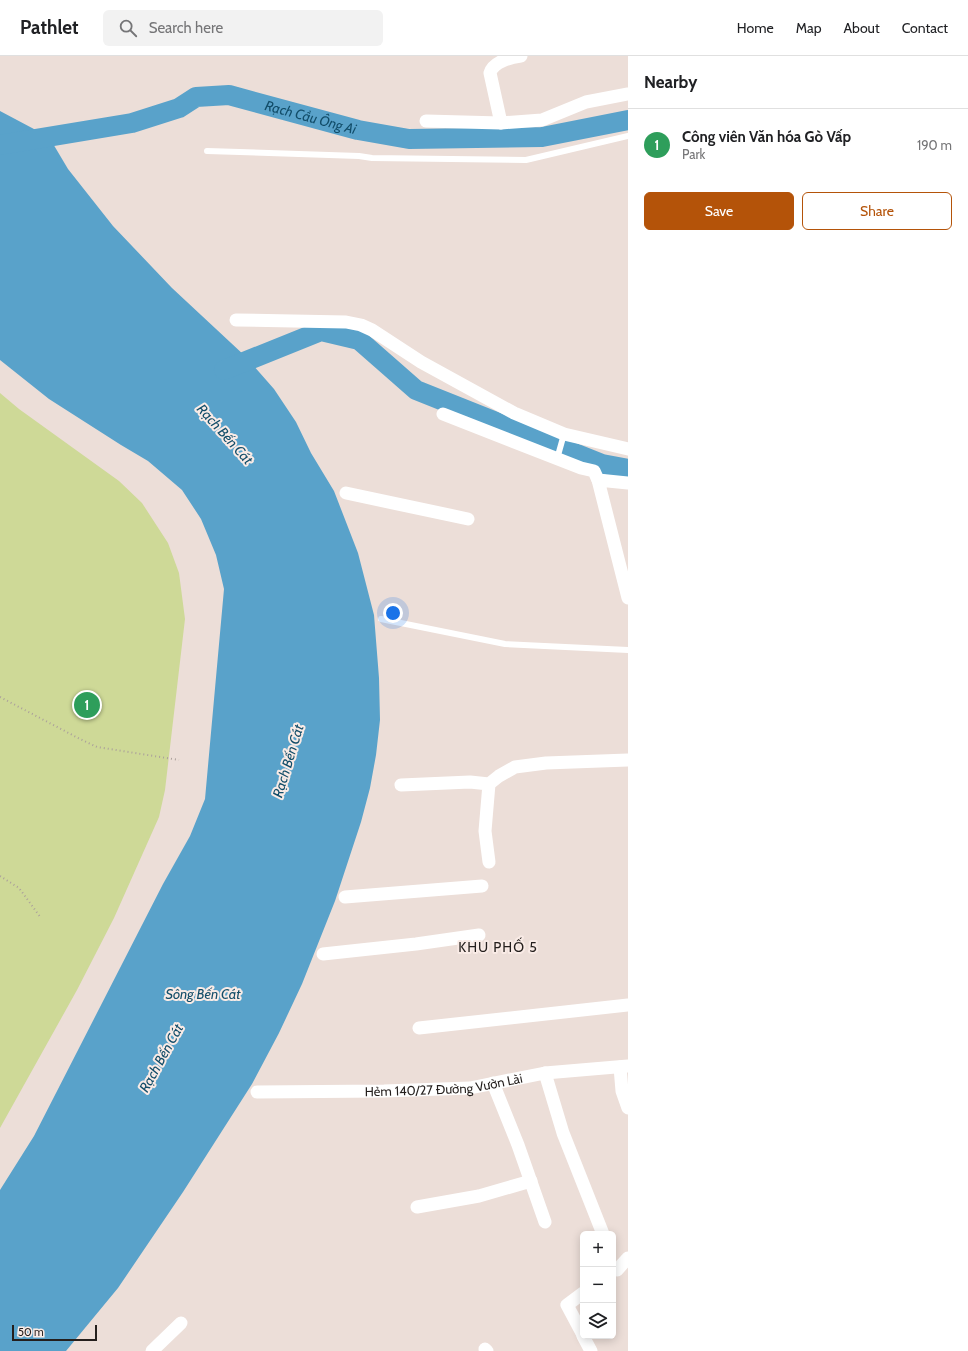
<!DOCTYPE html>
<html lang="en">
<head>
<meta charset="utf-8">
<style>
	body { margin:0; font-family:Cabin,sans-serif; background:#f2f2f2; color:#202124 }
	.controls { position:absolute; right:12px; bottom:12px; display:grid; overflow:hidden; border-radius:6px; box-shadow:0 2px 10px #0003 }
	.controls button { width:36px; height:36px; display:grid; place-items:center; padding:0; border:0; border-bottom:1px solid #e0e0e0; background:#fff; color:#202124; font:20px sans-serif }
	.scale { position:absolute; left:12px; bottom:10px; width:85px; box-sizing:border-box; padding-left:4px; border:2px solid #241f1d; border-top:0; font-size:11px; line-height:14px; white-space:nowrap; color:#241f1d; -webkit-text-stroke:3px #f9ebe6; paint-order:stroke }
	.you { position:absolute; left:393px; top:557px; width:14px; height:14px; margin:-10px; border:3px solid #fff; border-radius:50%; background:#1a73e8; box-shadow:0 0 0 6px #1a73e833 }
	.badge { display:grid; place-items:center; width:26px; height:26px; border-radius:50%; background:#b45309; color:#fff; font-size:13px; font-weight:700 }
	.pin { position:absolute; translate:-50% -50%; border:2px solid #fff; box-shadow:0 1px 4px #0006 }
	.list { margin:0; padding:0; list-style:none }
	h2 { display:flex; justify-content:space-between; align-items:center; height:52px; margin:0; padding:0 16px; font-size:17px }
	h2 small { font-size:13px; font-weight:400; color:#757577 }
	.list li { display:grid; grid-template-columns:26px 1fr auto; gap:12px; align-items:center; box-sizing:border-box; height:72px; padding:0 16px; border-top:1px solid #e0e0e0 }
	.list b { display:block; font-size:15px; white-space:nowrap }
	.list p { margin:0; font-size:13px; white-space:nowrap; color:#757577 }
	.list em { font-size:13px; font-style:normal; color:#757577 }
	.actions { display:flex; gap:8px; padding:12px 16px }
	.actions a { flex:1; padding:9px 0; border:1px solid #b45309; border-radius:6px; text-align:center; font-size:14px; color:#b45309 }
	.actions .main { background:#b45309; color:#fff }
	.icon { flex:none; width:22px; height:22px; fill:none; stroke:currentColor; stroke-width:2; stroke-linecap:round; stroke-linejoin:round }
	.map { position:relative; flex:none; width:628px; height:1295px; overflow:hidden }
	header { display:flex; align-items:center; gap:24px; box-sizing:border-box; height:56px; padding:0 20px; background:#fff; border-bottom:1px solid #e0e0e0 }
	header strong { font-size:19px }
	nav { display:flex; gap:22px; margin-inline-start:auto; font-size:14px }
	.search { width:280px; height:36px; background:#f2f2f2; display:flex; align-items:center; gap:10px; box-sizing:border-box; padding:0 14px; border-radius:6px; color:#757577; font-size:15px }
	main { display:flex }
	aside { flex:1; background:#fff }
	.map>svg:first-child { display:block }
</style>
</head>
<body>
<header>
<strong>Pathlet</strong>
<div class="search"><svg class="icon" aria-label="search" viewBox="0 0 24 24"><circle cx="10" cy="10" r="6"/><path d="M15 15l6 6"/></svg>Search here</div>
<nav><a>Home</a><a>Map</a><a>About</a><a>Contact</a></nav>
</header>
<main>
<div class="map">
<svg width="628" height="1295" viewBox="0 0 628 1295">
	<rect width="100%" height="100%" fill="#ecded8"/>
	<path fill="#ced997" d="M0,337L19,353L119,425L142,447L168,487L179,517L185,563L165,734L159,761L114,862L77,934L0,1072Z"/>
	<path fill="#59a2ca" d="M0,55L49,81L68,113L113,170L172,232L245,300L274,333L296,366L311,397L334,435L358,497L374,559L379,622L380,664L376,699L370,732L361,766L335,845L302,928L279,977L252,1028L183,1136L118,1232L66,1295H0V1134L34,1080L163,828L190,780L205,743L224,533L216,499L201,463L182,434L148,405L121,389L49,343L0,304Z"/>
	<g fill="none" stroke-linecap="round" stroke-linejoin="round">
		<g stroke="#59a2ca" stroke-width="20">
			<path id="s1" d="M0,89L132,67L179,52L196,41L229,39L358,74L409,83L542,81L628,64"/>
			<path d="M224,314L321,275L359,284L416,334L602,408L628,413"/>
		</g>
		<path stroke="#aba09b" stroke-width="2" stroke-dasharray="1 3" stroke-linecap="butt" d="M0,641L80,683L97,691L179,704
			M0,820L19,832L41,862"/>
		<path stroke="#fff" stroke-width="6" d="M207,95L359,100L372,102L526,104L628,80
			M557,403L564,378
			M381,563L505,588L628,594"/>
		<g stroke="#fff" stroke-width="13">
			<path d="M426,65L501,67L542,64L586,46L628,38"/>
			<path d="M501,67L490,17C493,6 511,1 521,0"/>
			<path d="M236,264L346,266L361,269L372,274L421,306L514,357L564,378L628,393"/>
			<path d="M443,358L581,412L594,415L598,424"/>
			<path d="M628,427L598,424L628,542"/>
			<path d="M346,437L468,463"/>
			<path d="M401,729L470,726L489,728L499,720L515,711L546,707L628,704"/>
			<path d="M489,806L485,775L489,728"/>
			<path d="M345,841L482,830"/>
			<path d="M323,898L416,888L479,879"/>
			<path d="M419,972L628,949"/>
			<path d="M620,1011L622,1035L628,1052"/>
			<path d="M545,1017L563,1077L603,1178"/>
			<path d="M493,1027L518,1089L545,1166"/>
			<path id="s2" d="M257,1036L384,1035L470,1032L545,1017L628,1010"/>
			<path d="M417,1151L479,1140L531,1125"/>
			<path d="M617,1214L628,1202"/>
			<path d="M583,1237L567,1249L583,1279"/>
			<path d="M583,1280L591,1295"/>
			<path d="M485,1293L487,1295"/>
			<path d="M152,1295L181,1267"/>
		</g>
	</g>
	<g text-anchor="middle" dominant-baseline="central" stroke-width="4" stroke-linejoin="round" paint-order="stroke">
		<g font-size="13" fill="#241f1d" stroke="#f9ebe6">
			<text stroke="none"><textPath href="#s2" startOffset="187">Hẻm 140/27 Đường Vườn Lài</textPath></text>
		</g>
		<g font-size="14" font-style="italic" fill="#124d69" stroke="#f9ebe6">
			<text stroke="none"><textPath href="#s1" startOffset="321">Rạch Cầu Ông Ai</textPath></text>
			<text transform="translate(225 378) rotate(48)">Rạch Bến Cát</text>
			<text transform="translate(288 705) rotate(-73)">Rạch Bến Cát</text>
			<text x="203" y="938">Sông Bến Cát</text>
			<text transform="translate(161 1002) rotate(-61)">Rạch Bến Cát</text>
		</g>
		<g font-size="14" letter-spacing="1" fill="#241f1d" stroke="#f9ebe6">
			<text x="498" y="891">KHU PHỐ 5</text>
		</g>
	</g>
</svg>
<div class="controls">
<button>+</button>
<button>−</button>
<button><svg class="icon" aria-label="layers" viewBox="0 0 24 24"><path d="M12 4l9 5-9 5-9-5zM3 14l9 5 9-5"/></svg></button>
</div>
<div class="scale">50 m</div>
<div class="you"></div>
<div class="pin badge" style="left:87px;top:649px;background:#2e9e5b">1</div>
</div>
<aside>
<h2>Nearby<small></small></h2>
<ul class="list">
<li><span class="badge" style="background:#2e9e5b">1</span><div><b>Công viên Văn hóa Gò Vấp</b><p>Park</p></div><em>190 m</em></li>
</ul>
<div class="actions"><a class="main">Save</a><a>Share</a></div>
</aside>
</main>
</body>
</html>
